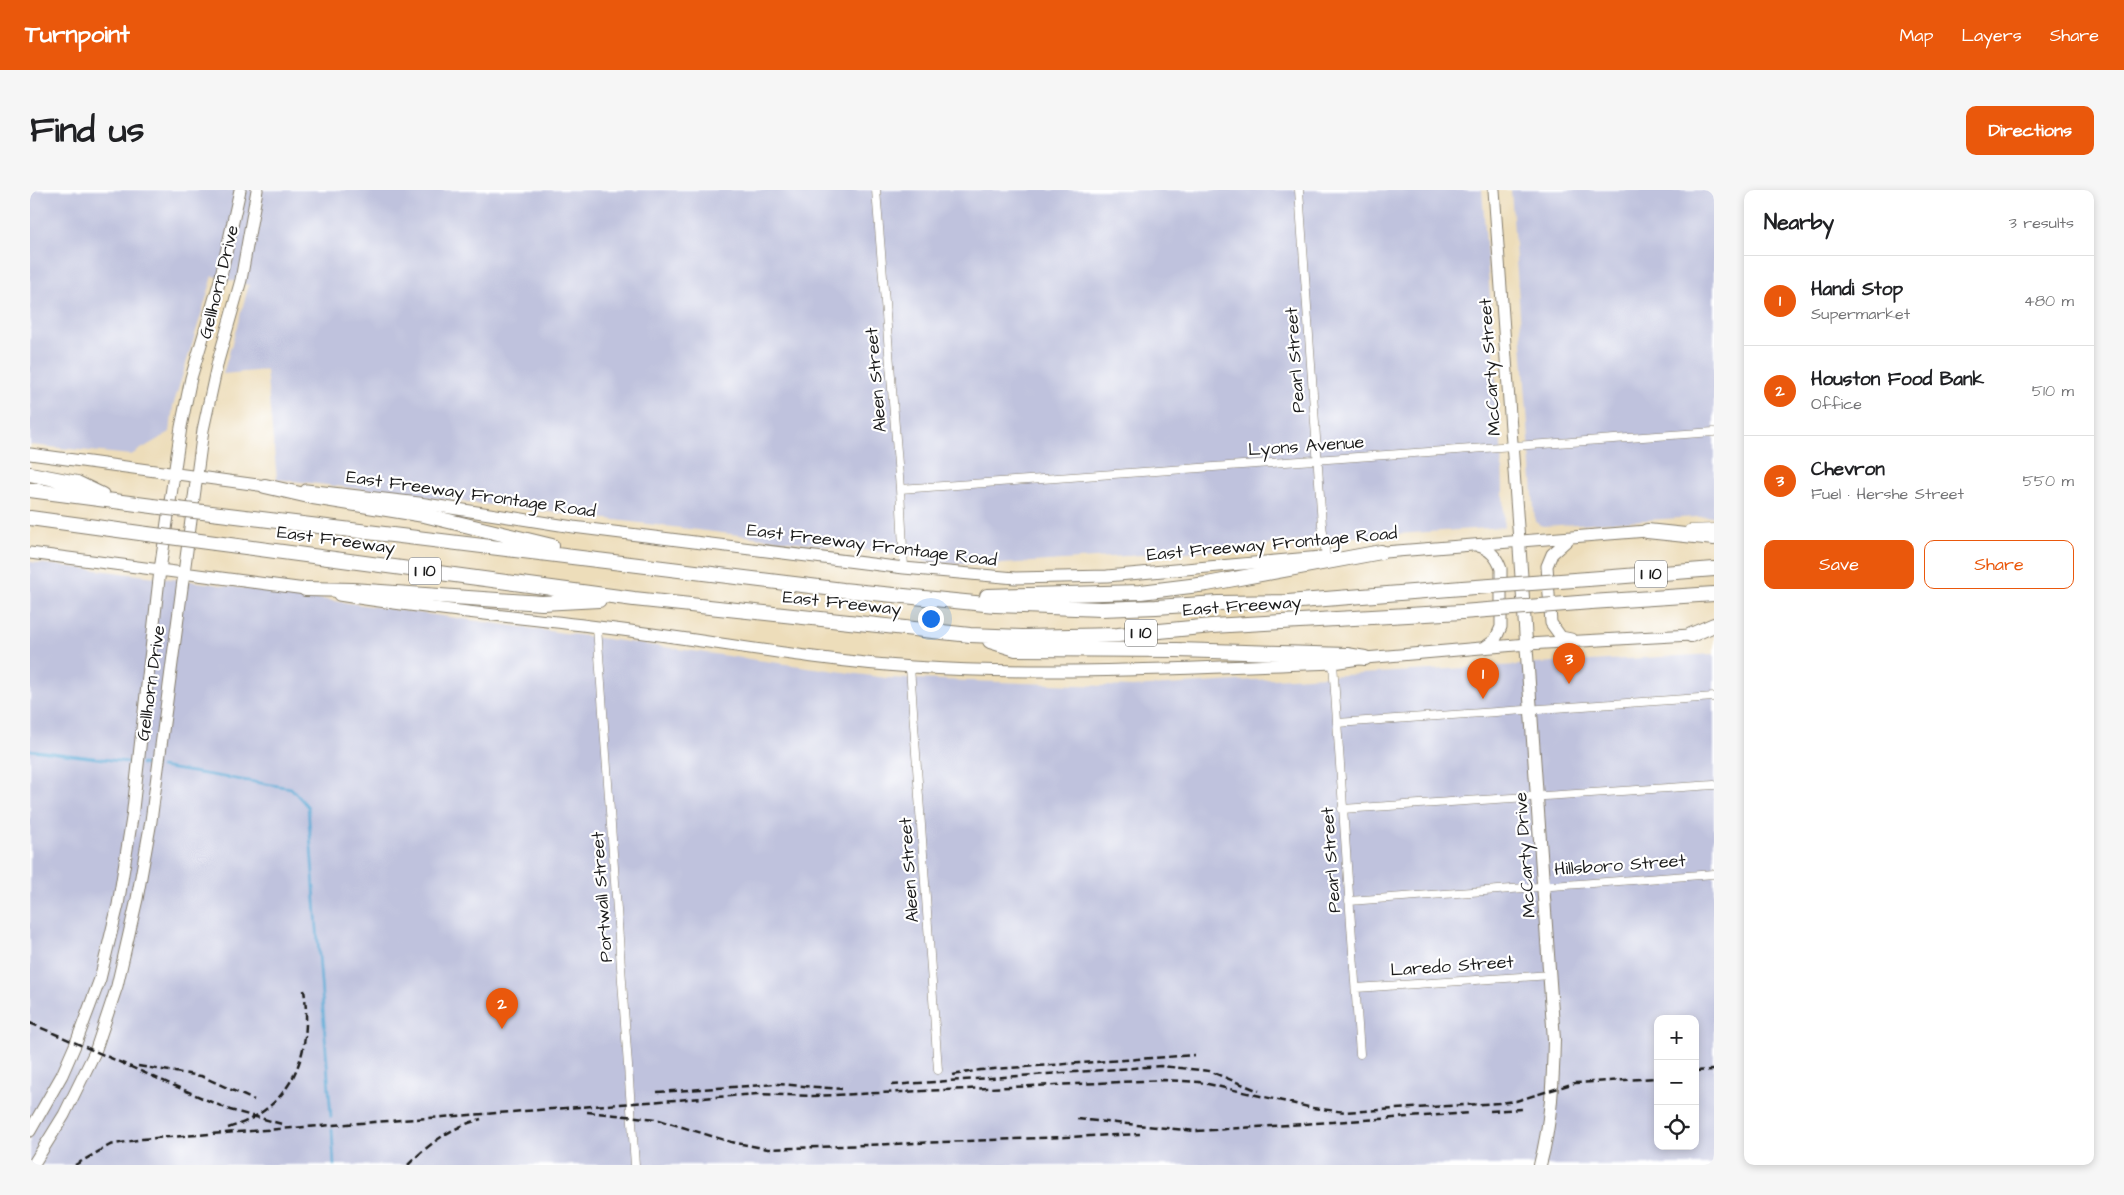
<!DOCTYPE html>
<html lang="en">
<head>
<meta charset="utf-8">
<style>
	body { margin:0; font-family:"Architects Daughter",sans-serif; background:#f6f6f6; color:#202124 }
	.controls { position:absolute; right:15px; bottom:15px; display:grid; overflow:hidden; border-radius:10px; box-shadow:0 2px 8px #0003 }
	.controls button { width:45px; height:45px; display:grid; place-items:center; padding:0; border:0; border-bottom:1px solid #e0e0e0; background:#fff; color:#202124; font:25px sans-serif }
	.you { position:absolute; left:900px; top:428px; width:18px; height:18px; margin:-12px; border:4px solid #fff; border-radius:50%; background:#1a73e8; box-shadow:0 0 0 8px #1a73e833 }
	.badge { display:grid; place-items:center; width:32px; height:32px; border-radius:50%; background:#ea580c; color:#fff; font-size:16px; font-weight:700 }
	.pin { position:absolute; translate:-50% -41px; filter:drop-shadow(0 1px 2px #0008) }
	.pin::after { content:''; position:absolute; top:26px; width:18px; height:15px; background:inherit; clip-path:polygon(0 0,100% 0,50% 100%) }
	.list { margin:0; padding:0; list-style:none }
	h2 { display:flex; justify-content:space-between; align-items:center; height:65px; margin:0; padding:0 20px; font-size:21px }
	h2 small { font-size:16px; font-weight:400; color:#757577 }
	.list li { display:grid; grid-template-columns:32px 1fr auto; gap:15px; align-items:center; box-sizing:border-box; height:90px; padding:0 20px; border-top:1px solid #e0e0e0 }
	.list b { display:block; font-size:19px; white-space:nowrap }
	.list p { margin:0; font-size:16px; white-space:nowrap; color:#757577 }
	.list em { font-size:16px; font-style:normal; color:#757577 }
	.actions { display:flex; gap:10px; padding:15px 20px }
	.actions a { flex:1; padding:11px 0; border:1px solid #ea580c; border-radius:10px; text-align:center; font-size:18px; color:#ea580c }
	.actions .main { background:#ea580c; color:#fff }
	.icon { flex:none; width:28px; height:28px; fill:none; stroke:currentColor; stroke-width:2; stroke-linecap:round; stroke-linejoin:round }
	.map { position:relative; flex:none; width:1684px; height:975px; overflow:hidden; border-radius:10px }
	header { display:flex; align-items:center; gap:30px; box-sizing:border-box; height:70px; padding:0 25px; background:#ea580c; color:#fff }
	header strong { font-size:24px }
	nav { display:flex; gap:28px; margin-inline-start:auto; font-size:18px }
	.intro { display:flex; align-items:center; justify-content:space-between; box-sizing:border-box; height:120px; padding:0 30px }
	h1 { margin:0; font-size:35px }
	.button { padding:12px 22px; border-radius:10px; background:#ea580c; color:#fff; font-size:18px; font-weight:700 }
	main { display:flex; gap:30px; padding:0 30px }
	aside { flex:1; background:#fff; border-radius:10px; box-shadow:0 2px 8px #0003 }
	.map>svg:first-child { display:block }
</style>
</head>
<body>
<header>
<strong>Turnpoint</strong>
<nav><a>Map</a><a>Layers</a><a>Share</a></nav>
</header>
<div class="intro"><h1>Find us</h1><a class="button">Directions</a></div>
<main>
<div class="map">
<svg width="1684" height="975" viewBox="0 0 1684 975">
	<rect width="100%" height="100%" fill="#fff"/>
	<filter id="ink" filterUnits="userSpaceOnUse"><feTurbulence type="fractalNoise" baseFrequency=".02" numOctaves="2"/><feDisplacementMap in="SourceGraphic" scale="10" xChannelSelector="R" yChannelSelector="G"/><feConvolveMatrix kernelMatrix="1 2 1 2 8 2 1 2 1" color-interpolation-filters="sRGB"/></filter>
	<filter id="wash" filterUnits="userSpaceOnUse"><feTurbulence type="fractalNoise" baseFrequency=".0096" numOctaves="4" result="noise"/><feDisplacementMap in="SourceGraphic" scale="20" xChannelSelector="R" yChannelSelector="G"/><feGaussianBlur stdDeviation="1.12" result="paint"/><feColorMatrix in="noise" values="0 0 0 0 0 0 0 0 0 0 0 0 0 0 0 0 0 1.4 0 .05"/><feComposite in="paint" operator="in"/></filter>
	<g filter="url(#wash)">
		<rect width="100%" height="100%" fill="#edddba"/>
		<path fill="#bfc2dd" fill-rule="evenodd" d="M0,0H1452L1472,268L1474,337L1305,348L1172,361L958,375L899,373L882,366L247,289L236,180L193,184L219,95L183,86L143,216L140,242L101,265L0,255Z
			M1481,0H1684V326L1513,336L1505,332Z
			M0,372L168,392L856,488L1102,497L1684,464V975H0ZM1628,829H1665V956H1628Z"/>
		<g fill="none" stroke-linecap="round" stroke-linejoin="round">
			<path stroke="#5cabd6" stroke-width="2.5" d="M0,560L105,573
				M111,574L125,576
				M131,577L261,598L278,617L301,927
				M302,940L304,975"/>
		</g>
	</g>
	<g filter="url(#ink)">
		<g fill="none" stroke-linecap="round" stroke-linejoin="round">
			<defs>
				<path id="street" d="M846,0L870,299L874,378
					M1269,0L1292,335L1296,367
					M870,299L1684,242
					M1659,339L1684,338
					M567,437L605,975
					M1303,473L1330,864
					M880,477L908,880
					M1307,533L1684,507
					M1312,619L1684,595
					M1319,711L1684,684
					M1326,798L1521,785"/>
				<path id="secondary" d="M1464,0L1489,351
					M0,264L243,297
					M276,300L389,313L543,337L874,378L985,388L1077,386L1291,367
					M1448,356C1460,359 1467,367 1471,379V437L1465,450L1455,457
					M0,363L283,400
					M1342,363L1617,341
					M309,405C395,419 481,426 568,437C672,449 777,470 882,477C1022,486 1163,478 1303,473L1335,468L1497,454L1661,445
					M1541,449L1531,447L1521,433L1517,376L1522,364L1541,347
					M0,941L32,885L46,853L70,789L88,715L102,628L130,380L151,237L161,188L190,90L210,0
					M3,975L34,925L65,862L87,796L107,709L121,631L173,240L188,171L211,90L227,0"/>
				<path id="primary" d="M1489,351L1524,850C1523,892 1521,934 1510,975"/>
				<path id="highway" d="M0,284L47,293L72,305
					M235,296L283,307L394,325L522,356
					M0,300L130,317
					M190,324L813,400L965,415L1071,419L1126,417L1188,413L1258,412L1432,398
					M0,328L117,344
					M1617,341L1684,348
					M185,353L604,409L940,445L992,447L1088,445L1182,436L1432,422
					M1558,389L1684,379
					M275,399L322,400L512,413L569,410
					M957,406L1111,402L1177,394L1351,362
					M1561,412L1684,404
					M1661,445L1684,435
					M960,451L986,459L1147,460L1317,465L1335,468"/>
			</defs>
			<use href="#street" stroke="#847c6b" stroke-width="9"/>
			<use href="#secondary" stroke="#847c6b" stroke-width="13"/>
			<use href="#primary" stroke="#847c6b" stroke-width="14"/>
			<use href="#highway" stroke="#847c6b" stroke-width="16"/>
			<use href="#street" stroke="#fff" stroke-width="8"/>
			<use href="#secondary" stroke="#fff" stroke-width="11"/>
			<use href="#primary" stroke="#fff" stroke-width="12"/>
			<use href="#highway" stroke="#fff" stroke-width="14"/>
			<path stroke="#1c1c1c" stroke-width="2.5" stroke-dasharray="8 4" stroke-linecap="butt" d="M0,833L200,920L252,934
				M108,876L171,886L224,910
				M1665,881L1684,880
				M923,885L950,880L1165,865
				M861,895L1131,876L1179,881L1229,901
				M627,902L748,894L812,899
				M1460,921L1492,919
				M557,922L626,929L701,952L738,959L1110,944
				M1047,929L1166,941L1440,923
				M198,938C264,918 283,862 274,800
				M45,975L80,955L112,949L727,904L783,906L1134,890L1169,892L1283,918L1315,922L1469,913L1486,911L1545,893L1628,888
				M378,975C400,953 420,938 451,929"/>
			<defs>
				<path id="highway-bridge" d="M130,317L190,324
					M117,344L185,353
					M1432,398L1558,389
					M1432,422L1561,412"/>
			</defs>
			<use href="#highway-bridge" stroke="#847c6b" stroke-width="16" stroke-linecap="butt"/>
			<use href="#highway-bridge" stroke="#fff" stroke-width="14"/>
		</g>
	</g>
	<g text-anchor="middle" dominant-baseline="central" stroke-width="4.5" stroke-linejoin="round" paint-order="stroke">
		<g fill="#fff" stroke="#606060" stroke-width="1">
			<rect x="379" y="367.5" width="32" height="27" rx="4"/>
			<rect x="1605" y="370.5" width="32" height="27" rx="4"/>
			<rect x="1095" y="429.5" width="32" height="27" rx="4"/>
		</g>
		<g font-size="16" font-weight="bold" fill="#1c1c1c">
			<text x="395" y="381">I 10</text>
			<text x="1621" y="384">I 10</text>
			<text x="1111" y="443">I 10</text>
		</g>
		<g font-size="18" fill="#1c1c1c" stroke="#fff">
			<text transform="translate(189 92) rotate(-76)">Gellhorn Drive</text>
			<text transform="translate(1265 170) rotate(-94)">Pearl Street</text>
			<text transform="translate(1460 177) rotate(-94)">McCarty Street</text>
			<text transform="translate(846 190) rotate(-95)">Aleen Street</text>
			<text transform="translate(1276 256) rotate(-4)">Lyons Avenue</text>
			<text transform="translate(441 304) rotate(8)">East Freeway Frontage Road</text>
			<text transform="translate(306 350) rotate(8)">East Freeway</text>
			<text transform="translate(1242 354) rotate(-5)">East Freeway Frontage Road</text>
			<text transform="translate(842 355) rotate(7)">East Freeway Frontage Road</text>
			<text transform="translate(812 413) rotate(6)">East Freeway</text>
			<text transform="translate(1212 416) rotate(-4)">East Freeway</text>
			<text transform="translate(121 493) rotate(-82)">Gellhorn Drive</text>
			<text transform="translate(1495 665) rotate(-94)">McCarty Drive</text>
			<text transform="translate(1301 670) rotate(-94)">Pearl Street</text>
			<text transform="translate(1590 675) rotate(-4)">Hillsboro Street</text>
			<text transform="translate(879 680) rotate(-94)">Aleen Street</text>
			<text transform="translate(572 707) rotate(-94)">Portwall Street</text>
			<text transform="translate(1422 776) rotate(-4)">Laredo Street</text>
		</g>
	</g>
</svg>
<div class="controls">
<button>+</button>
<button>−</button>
<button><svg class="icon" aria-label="locate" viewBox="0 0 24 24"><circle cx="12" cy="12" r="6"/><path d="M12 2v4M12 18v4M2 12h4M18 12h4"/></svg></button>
</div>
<div class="you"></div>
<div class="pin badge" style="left:1453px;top:509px">1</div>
<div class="pin badge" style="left:472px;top:839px">2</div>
<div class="pin badge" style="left:1539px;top:494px">3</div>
</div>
<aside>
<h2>Nearby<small>3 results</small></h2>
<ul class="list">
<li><span class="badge">1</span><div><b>Handi Stop</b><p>Supermarket</p></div><em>480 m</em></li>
<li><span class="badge">2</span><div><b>Houston Food Bank</b><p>Office</p></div><em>510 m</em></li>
<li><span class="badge">3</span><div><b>Chevron</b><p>Fuel · Hershe Street</p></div><em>550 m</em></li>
</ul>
<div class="actions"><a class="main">Save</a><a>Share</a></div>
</aside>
</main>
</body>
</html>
